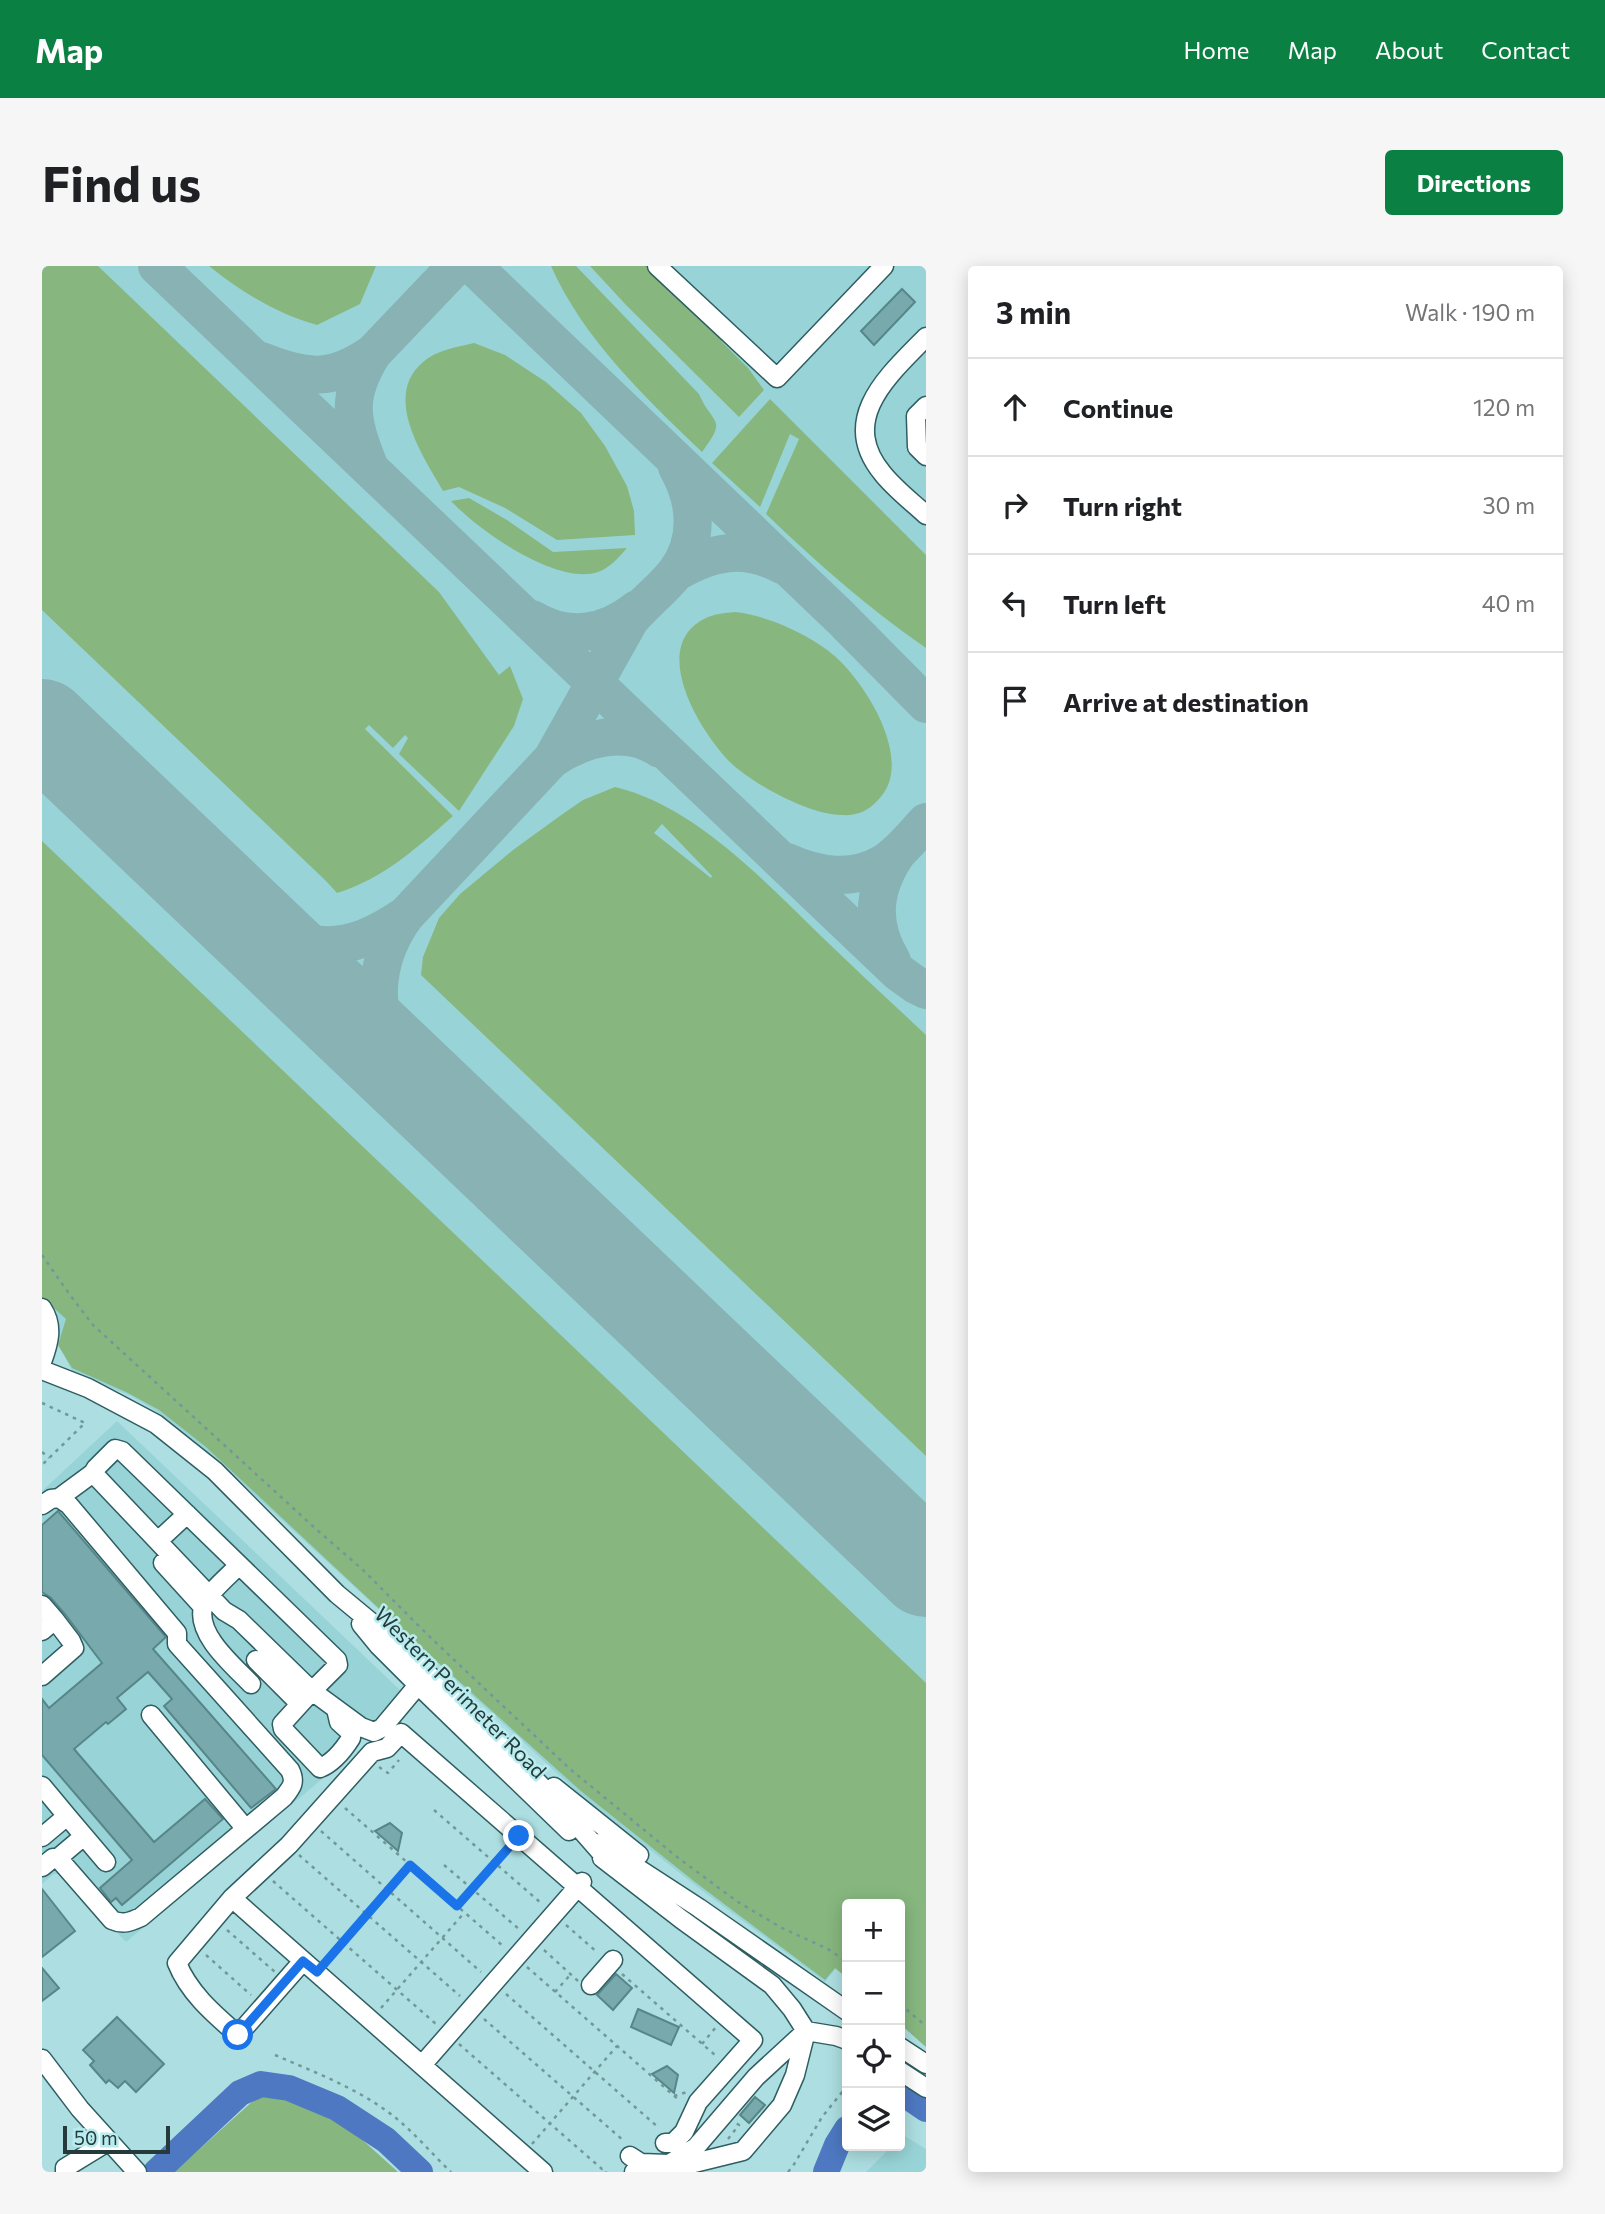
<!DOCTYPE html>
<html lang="en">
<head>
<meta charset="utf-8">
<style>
	body { margin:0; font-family:Commissioner,sans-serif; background:#f6f6f6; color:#202124 }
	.controls { position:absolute; right:21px; bottom:21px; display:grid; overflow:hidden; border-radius:7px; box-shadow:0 4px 18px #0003 }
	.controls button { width:63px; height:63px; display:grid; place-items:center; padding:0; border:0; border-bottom:2px solid #e0e0e0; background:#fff; color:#202124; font:35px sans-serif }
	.scale { position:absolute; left:21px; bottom:18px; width:107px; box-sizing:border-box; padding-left:7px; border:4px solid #263a3b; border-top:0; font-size:19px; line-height:24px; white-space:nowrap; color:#263a3b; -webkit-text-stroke:5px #b9ecef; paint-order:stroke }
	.stop { position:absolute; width:21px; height:21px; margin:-16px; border:5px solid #1a73e8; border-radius:50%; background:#fff }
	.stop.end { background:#1a73e8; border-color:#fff; box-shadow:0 2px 7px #0008 }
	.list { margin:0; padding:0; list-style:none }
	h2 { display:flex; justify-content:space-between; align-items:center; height:91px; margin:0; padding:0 28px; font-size:30px }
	h2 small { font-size:23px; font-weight:400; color:#757577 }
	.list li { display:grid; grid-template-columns:46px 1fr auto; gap:21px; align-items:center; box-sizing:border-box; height:98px; padding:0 28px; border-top:2px solid #e0e0e0 }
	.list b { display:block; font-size:26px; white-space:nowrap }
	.list em { font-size:23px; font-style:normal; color:#757577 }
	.icon { flex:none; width:38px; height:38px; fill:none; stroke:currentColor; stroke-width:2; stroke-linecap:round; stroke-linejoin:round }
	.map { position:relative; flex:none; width:884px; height:1906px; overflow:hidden; border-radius:7px }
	header { display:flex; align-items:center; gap:42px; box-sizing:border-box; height:98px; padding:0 35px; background:#0b8043; color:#fff }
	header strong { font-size:33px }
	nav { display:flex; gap:38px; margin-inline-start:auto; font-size:24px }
	.intro { display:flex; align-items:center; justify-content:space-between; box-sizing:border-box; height:168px; padding:0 42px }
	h1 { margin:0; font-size:49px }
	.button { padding:18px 32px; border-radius:7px; background:#0b8043; color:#fff; font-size:24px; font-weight:700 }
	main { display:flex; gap:42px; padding:0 42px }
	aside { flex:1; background:#fff; border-radius:7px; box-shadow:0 4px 18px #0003 }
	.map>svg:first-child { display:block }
</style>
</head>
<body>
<header>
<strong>Map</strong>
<nav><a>Home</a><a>Map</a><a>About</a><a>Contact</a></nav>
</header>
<div class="intro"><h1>Find us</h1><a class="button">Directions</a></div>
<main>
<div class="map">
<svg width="884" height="1906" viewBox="0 0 884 1906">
	<rect width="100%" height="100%" fill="#addfe2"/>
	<path fill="#98d4d7" d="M0,0H884V1779L858,1638H805L795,1701L783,1716L658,1623L541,1531L158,1179L114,1145L89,1130L30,1105L15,1076L0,1062Z
		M75,1155L358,1424L285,1509L84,1676L19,1608H12L0,1618V1225Z
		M861,1869L884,1883V1906H824L850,1880H858V1872Z"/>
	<path fill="#87b77f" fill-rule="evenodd" d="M0,0H56L397,326L457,409L468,400L481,433L472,460L417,545L357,488L366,472L363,469L351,482L327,459L323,463L411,550C376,581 341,613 295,627L284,615L0,344Z
		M167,0H334L318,38L275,59C236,48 199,26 167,0Z
		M509,0H534L657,128C671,160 686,151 660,186C602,130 542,74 509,0Z
		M548,0H605L681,72L679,75L706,102L722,124L697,151L584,39Z
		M432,77L463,89L504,116L539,147L563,180L585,220L592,245L593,269L515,274L463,242L417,221L401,225C381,190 340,131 381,96C394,84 416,81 432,77Z
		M728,133L884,289V382C826,342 774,296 724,248L757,173L748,168L718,241L670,197Z
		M427,232L465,254L511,286L585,282C577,291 568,302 556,306C515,320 436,264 409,235Z
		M693,346C725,349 774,371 797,394C827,423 873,498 836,534C825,546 814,550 799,549C768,549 713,519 690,498C659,468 606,382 662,353C671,348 683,347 693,346Z
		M573,521C653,540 722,615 779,670C814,704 849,736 884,769V1190L379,709L381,691L397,652L418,628L471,584L522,547L541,534ZM620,558L670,610L669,612L612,567Z
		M0,575L884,1417V1781L858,1758V1638H805V1712L793,1702L783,1714L653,1616L540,1526L360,1364L164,1181L117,1144L86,1127L30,1102L16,1079L24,1053L0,1031Z
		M222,1825L305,1860L356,1906H132Z"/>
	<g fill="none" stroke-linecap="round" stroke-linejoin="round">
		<path stroke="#4e79c2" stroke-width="26" d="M862,1828L884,1843
			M114,1906L198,1827L219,1818L247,1822L295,1842L344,1874L378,1906
			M784,1906L795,1879L805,1863"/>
		<path stroke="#88b2b4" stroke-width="38" d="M115,0L856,706L874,719L884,724
			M431,0L799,352L884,438
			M219,95C264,113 290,116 331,87L414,0
			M327,200C309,154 303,131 331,87
			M633,307C670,285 702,279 740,299
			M490,353C526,375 564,368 595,343
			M510,493L588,354C602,337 621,323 634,306C658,274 654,234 635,201
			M745,596C775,610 811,615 840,598C857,588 870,571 884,556
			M203,656C270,684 301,692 364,649
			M850,695C827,657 831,622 856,586
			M382,827C373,811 360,798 351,782C327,738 335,688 364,649L510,493C542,472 584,460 618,483"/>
		<path stroke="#88b2b4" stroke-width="96" d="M0,461L884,1303"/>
	</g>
	<path fill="#78a9ac" stroke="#578689" stroke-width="2" d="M860,23L873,36L832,79L819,65Z
		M16,1245L124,1371L111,1383L234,1523L209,1542L122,1440L130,1433L106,1406L75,1432L84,1443L66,1458L64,1456L32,1483L112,1576L163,1533L181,1553L80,1639L74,1632L69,1636L58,1622L90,1594L0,1489V1433L7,1442L60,1397L22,1347L9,1332L0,1326V1259Z
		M348,1557L360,1567L356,1585L333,1565Z
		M0,1623L33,1665L0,1691Z
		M0,1702L17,1722L0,1735Z
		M574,1708L590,1722L571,1744L555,1729Z
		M596,1743L637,1761L629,1779L589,1761Z
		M75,1751L122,1798L94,1826L83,1815L76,1822L67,1814L64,1817L48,1799L52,1795L41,1784Z
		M625,1800L636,1809L632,1827L610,1808Z
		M713,1831L723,1839L707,1857L698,1849Z"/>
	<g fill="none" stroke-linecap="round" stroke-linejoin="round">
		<defs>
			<path id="minor" d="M615,0L735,112L842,0
				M884,71C847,109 795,153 841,208C853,223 870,236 884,249
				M884,140L874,150L875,181L884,190
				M0,1042C12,1060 7,1077 0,1096
				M0,1104L46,1122L114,1158L173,1205L295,1328L353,1376L453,1473L513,1534L569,1598
				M17,1232L51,1207L54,1202L73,1183L80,1185L295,1394L296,1399L270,1425L197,1354L182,1345L51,1207
				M0,1239L9,1233L17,1232L27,1239L135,1367V1378L248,1504C254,1516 250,1521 242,1531L99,1651C88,1656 81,1659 70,1654L16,1592H11L0,1601
				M116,1275L145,1248
				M121,1297L161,1341
				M197,1299C188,1309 164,1328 161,1341C154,1369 192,1400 209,1418
				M0,1339L13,1354
				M319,1358L337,1380L376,1419L527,1565
				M0,1365L13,1354L29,1375L32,1382L0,1410
				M214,1394L258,1438
				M294,1443L297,1456L307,1465L309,1472C302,1483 291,1497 278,1502L241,1463L240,1458L270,1425L319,1461L332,1466L340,1462L376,1419
				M109,1449L203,1562
				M0,1520L25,1550
				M512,1521L597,1589
				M42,1570L64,1596
				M0,1571L25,1550L42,1570L16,1592
				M557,1577L657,1642L805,1745
				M560,1592L639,1653L730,1719L750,1743L764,1765L794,1770L805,1774
				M190,1632L501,1906
				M261,1695L196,1769C172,1748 147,1727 135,1697L190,1632L247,1579L330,1486L345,1482L359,1467L711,1774L656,1836L642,1866L631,1877H623
				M549,1719L571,1694
				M858,1781L884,1798
				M0,1793L38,1843L95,1906
				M380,1799L540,1616
				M858,1805L884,1822
				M588,1890L599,1897L627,1898L654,1881L714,1811L764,1765
				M23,1906V1902L67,1875
				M592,1906L632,1902L701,1885L740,1839L753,1809L764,1765"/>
		</defs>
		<use href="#minor" stroke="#2e5e61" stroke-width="21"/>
		<path stroke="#73989a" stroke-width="2.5" stroke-dasharray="3.5 5" stroke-linecap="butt" d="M0,989L28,1029L51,1059L274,1263L320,1303L390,1373L528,1503L635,1591L696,1636L740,1662L786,1683L805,1696
			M0,1137L43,1157L0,1199
			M0,1186L7,1192
			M337,1501L346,1507L357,1494
			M303,1542L461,1680
			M392,1544L499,1637
			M279,1565L439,1706
			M257,1589L418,1730
			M402,1599L477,1663
			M231,1615L394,1758
			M415,1640L466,1582
			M524,1659L556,1687
			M185,1664L233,1706
			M502,1684L536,1715
			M164,1689L209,1729
			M286,1694L368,1599
			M485,1701L638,1835
			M580,1708L673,1789V1791
			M513,1726L529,1708
			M464,1728L617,1862
			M858,1738L884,1760
			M339,1742L422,1647
			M442,1753L582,1875
			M417,1778L560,1903H563L564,1906
			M660,1778L674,1761
			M233,1789C272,1806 315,1822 350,1849C371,1865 389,1887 409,1906
			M632,1830L645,1826
			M686,1873L697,1859L694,1857
			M490,1878L575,1780
			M746,1906L751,1900L780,1851L805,1820"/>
		<use href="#minor" stroke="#fff" stroke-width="18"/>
	</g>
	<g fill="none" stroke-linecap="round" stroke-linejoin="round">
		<path stroke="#1a73e8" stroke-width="9" d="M196,1769L261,1695L275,1706L368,1599L415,1640L477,1570"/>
	</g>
	<g text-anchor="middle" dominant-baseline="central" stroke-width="5" stroke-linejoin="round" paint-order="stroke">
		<g font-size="21" fill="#263a3b" stroke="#b9ecef">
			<text transform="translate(419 1426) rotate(45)">Western Perimeter Road</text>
		</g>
	</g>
</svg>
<div class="controls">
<button>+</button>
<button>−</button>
<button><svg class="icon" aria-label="locate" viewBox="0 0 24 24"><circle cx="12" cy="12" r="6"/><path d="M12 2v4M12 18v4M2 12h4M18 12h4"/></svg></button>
<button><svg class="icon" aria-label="layers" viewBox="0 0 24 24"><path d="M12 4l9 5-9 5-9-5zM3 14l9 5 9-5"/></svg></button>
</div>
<div class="scale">50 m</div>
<div class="stop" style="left:196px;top:1769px"></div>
<div class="stop end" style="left:477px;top:1570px"></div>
</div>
<aside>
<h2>3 min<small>Walk · 190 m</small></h2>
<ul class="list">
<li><svg class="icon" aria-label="ahead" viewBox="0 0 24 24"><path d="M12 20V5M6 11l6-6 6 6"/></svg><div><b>Continue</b></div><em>120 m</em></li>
<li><svg class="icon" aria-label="right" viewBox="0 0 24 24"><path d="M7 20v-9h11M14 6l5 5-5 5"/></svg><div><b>Turn right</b></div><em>30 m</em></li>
<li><svg class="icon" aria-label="left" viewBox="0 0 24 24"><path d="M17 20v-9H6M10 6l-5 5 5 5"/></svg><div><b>Turn left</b></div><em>40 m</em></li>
<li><svg class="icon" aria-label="arrive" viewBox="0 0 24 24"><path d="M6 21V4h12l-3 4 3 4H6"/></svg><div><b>Arrive at destination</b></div></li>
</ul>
</aside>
</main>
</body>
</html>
